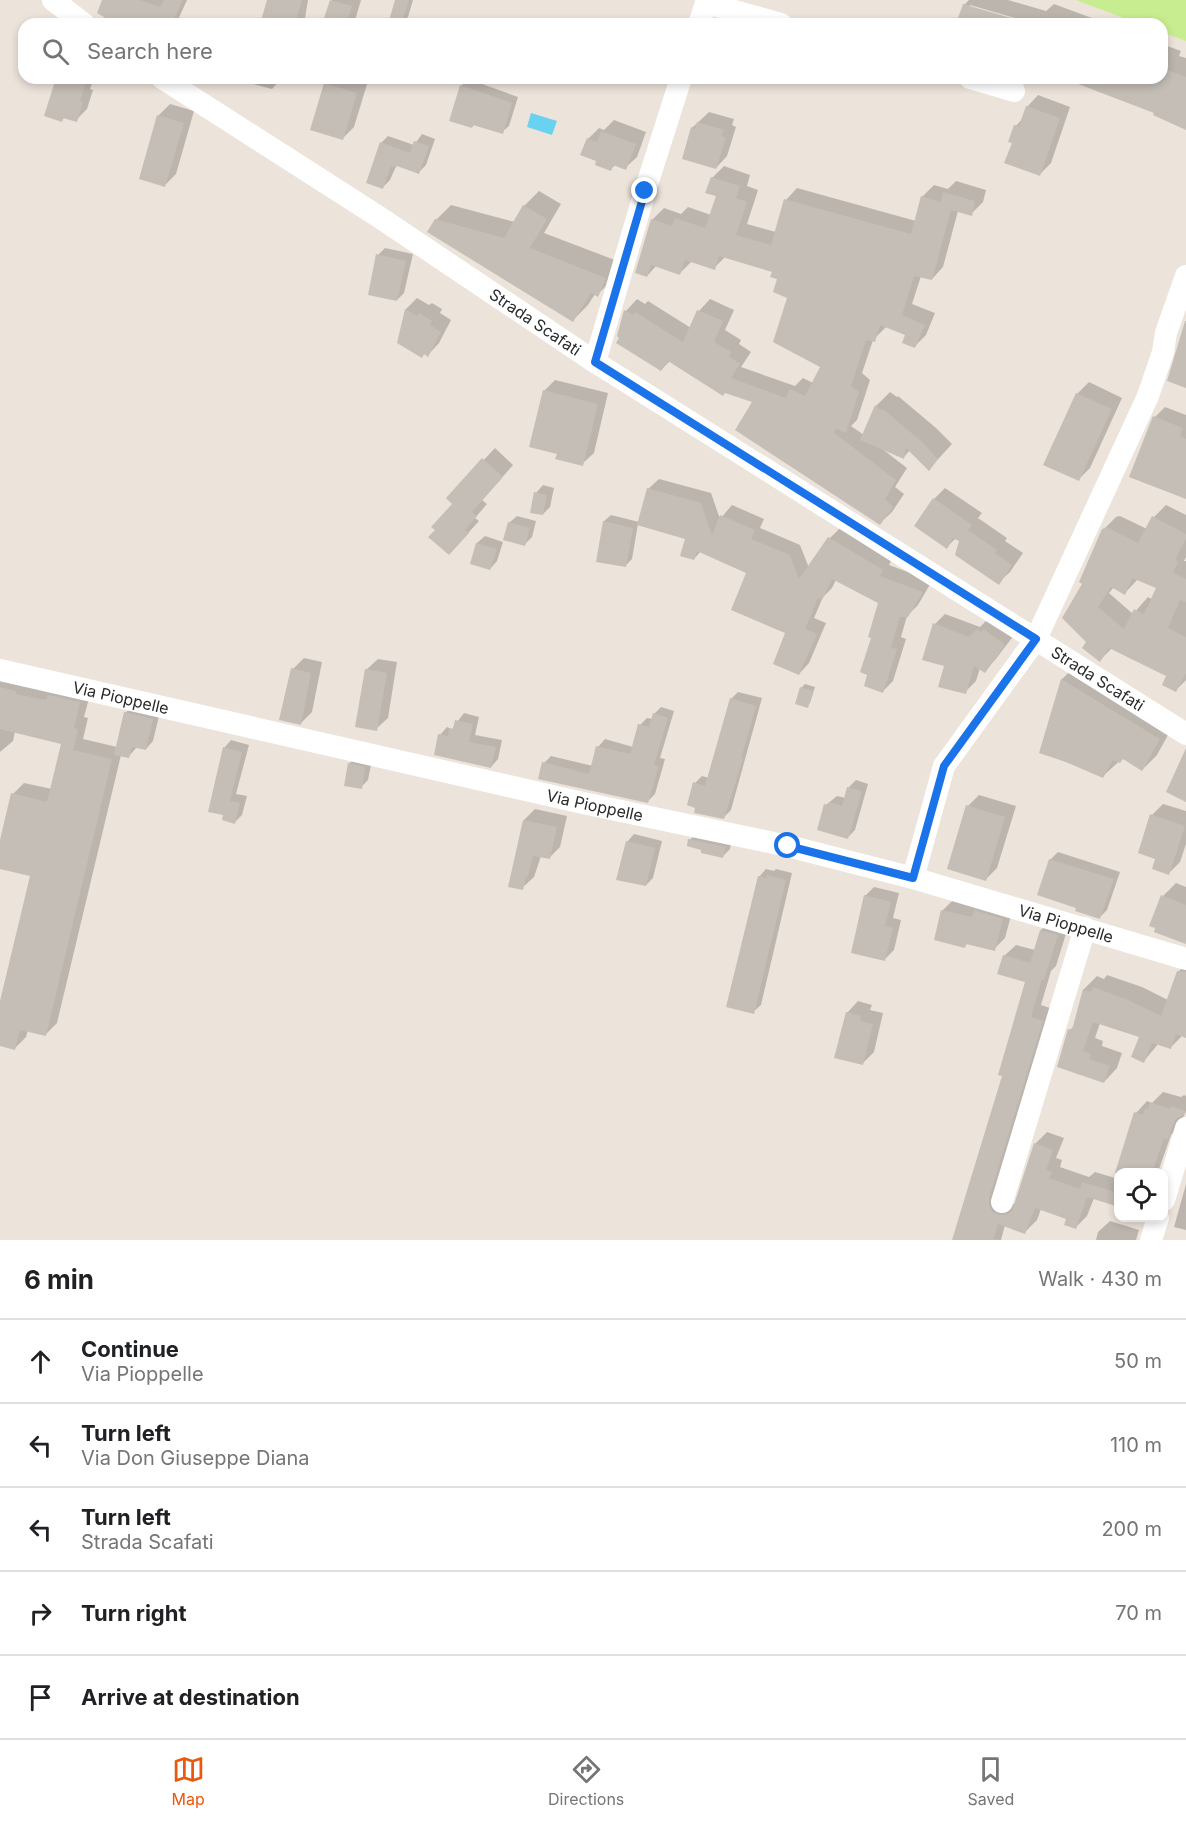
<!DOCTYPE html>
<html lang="en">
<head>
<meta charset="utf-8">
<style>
	body { margin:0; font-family:Inter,sans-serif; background:#f2f2f2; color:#202124 }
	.controls { position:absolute; right:18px; bottom:18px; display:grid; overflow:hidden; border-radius:12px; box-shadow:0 3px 9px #0003 }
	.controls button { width:54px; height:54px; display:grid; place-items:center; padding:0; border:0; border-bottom:2px solid #e0e0e0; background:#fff; color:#202124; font:30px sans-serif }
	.stop { position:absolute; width:18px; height:18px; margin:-14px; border:4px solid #1a73e8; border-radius:50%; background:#fff }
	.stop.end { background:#1a73e8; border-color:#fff; box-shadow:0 2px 6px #0008 }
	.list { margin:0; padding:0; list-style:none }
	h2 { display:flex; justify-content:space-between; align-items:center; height:78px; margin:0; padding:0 24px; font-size:26px }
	h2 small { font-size:20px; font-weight:400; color:#757577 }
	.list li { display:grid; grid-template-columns:39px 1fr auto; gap:18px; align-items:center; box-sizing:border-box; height:84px; padding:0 24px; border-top:2px solid #e0e0e0 }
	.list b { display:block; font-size:22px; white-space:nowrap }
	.list p { margin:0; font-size:20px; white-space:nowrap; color:#757577 }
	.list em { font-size:20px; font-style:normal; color:#757577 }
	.icon { flex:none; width:33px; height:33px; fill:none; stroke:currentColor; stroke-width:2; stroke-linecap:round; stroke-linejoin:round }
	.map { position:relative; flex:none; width:1186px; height:1240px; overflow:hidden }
	.search { position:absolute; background:#fff; box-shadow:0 3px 9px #0003; left:18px; right:18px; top:18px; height:66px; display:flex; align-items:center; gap:15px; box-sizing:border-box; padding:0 21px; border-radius:18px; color:#757577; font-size:22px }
	.sheet { height:498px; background:#fff }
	nav { display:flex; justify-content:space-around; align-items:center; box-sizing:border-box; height:84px; border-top:2px solid #e0e0e0; background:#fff; font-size:16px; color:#757577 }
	nav a { display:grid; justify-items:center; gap:3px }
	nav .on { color:#ea580c }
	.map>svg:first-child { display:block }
</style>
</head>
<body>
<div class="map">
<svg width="1186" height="1240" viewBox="0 0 1186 1240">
	<rect width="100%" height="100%" fill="#ece3da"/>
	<path fill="#c8ec90" d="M1076,0H1186V41L1162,32V24H1140Z"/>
	<path fill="#6ad2f1" d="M531,113L557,121L552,135L527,127Z"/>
	<path fill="#0003" fill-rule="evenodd" d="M104,0H187L176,24H111Z
		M273,0H308L304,24H262Z
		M332,0H361L354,24H324Z
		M397,0H413L408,17L401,24Z
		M969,0H1008L1046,11L1054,4L1108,24H1035L970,5V8L1025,24H958L964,5Z
		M1162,44L1181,51L1179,56L1186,58V128L1156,112L1065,78H1162Z
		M58,78H94L90,89L93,90L87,109L76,120L65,117L62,120Z
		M247,78H282L272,89L246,82Z
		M330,78H356L368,81L354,127L343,138L325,83Z
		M468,79L518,97L509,126L502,132L475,124L472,127L461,86Z
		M1038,95L1070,107L1051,163L1039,175L1014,142L1016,126L1022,119L1027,107Z
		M170,104L194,111L176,174L165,185L158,116Z
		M709,112L734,119L732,125L736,127L727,156L716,168L692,128Z
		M614,120L646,132L637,157L625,168L616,164L611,169L598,160L588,139L599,128L604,130Z
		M422,134L435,139L426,165L419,172L397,164L390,180L383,187L381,143L388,136L414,145Z
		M724,166L750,175L747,186L758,190L747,224L776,232L786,200L797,188L916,221L922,197L934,185L948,189L956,181L986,190L983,202L971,214L958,211L943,267L932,279L921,276L912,304L935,313L926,335L915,346L907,334L887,326L873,340L862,373L870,380L857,420L851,426L864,435L876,406L890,392L897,397L898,396L936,428L952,444L929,469L910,450L904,457L881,448L907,468L895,487L904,494L892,512L880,523L754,401L670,361L661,370L618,335L626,311L637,299L645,304L648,301L691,328L699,311L710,299L734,310L725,330L741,340L739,344L751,352L741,367L795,386L803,378L813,383L822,366L789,297L774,271L726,256L714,268L692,261L680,273L657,265L647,276L652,220L664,208L681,214L688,207L711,215L717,195L712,178Z
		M539,191L561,204L544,233L620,262L612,280L597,295L595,294L588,305L573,320L436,220L451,205L515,222L524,206Z
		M385,248L413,254L404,293L397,300L378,255Z
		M417,298L429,305L432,303L442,309L440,313L451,320L439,343L428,355L399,342L406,309Z
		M555,380L608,393L594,453L582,464L558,453L544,391Z
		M1089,382L1122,398L1090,468L1079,479L1077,394Z
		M1165,407L1186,415V498L1155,417Z
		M495,448L513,465L482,500L487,504L475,518L479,521L460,542L454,503L448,498Z
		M659,479L711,493L720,519L732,505L764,519L760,528L800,545L809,568L830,538L840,528L892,559L889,565L932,581L918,605L907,616L901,637L906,639L893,681L883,691L873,637L880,602L836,580L832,588L823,597L814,618L826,623L809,663L799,674L787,632L748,572L701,551L694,559L687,538L638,524L632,559L626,565L604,521L611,515L639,522L648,489Z
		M543,485L554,488L550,507L543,514L536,493Z
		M945,488L982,513L978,518L1007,538L1005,541L1023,553L1010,572L998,583L961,540L956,538L947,547L934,499Z
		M1166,505L1186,515V557L1184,561H1186V680L1176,690L1168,675L1112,648L1100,660L1088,642L1084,584L1103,530L1116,517L1120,516L1147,529L1154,517ZM1138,579L1158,588L1153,600L1148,597L1133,614L1109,593L1114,587L1125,593Z
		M517,516L536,521L532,537L525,544L509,523Z
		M485,536L503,542L497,561L490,569L472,563L477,543Z
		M945,614L980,627L988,619L1015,634L995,660L985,671L980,668L976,681L965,692L945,665L935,624Z
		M304,658L322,662L312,712L301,723L293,669Z
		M378,659L397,662L388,718L376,729L366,670Z
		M1077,665L1174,724L1157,755L1142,770L1124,757L1103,776L1040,752L1062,679Z
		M0,670L91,691L84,717L88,718L83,739L117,747L125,713L133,706L160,712L153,741L146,749L137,747L129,756L121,755L57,1023L46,1034L28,1030L26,1037L15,1048L0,1045V1007L32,875L0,867V846L13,794L24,783L52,789L63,743L15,731L13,741L0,752Z
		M805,684L815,687L810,703L807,706L797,703L802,687Z
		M738,692L762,698L731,810L724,817L695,783L702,776L709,778L731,699Z
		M661,707L674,711L660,758L665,759L655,794L648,801L544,763L551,756L593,766L598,747L605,739L633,747L640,725L647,718L653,719L654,714Z
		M464,713L479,717L475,735L502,740L498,759L491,767L440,735L447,727L452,729Z
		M231,740L249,745L236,794L247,796L242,815L235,822L223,819L224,748Z
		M356,757L372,760L368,780L361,787L349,764Z
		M856,780L868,784L855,830L848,837L826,805L837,796L846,798L848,788Z
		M979,795L1016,806L997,868L986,879L968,806Z
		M1163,804L1186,811V844L1180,862L1169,873L1157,858L1152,815Z
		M535,809L567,816L560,847L549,858L541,856L534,877L522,888L524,820Z
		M697,832L732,840L730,849L723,856L703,849L690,840Z
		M634,834L662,841L653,878L646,885L627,842Z
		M1058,852L1120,872L1107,910L1100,917L1050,860Z
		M766,869L774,871L776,869L792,873L761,1005L753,1012L759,877Z
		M1176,883L1186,887V944L1163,896Z
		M874,887L899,893L893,918L901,920L894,950L885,959L865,896Z
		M954,899L1013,908L1005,938L994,949L968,943L965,946L935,939L943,910Z
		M1053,919L1069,924L1056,966L1051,971L1041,1005L1053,1009L1010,1204H1016L1035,1144L1047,1132L1064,1138L1056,1158L1062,1160L1060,1167L1089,1177L1095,1172L1115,1178L1136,1113L1147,1101L1152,1103L1163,1092L1181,1097L1184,1095L1186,1096V1111L1179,1127L1171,1135L1158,1172H1118V1206L1094,1198L1087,1216L1075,1228L1068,1218L1041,1209L1037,1220L1025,1232L1005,1225L1001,1240L954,1239L1004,1075L1026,981L1004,956L1016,945L1035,950L1041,930Z
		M1186,964V1036L1183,1035L1171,1047L1159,1043L1144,1061L1141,1036L1100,1023L1095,1038L1103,1041L1102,1046L1122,1053L1117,1068L1104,1082L1059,1066L1070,1030L1075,1025L1084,989L1097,976L1104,979L1107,975L1142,987L1168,1000L1179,971Z
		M858,1001L872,1005L870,1010L883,1013L874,1052L863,1063L847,1013Z
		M1186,1184V1230L1174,1227Z
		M1110,1221L1139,1230L1136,1240H1096L1098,1232Z"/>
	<path fill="#c4beb6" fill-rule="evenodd" d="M102,0H140L160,7L164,0H183L172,24H100L104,17L97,13Z
		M267,0H302L295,24H260Z
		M330,0L352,6L346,24H322Z
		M395,0H409L401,24H388Z
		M963,4L1018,20V24H956Z
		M1162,68L1186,77V130L1153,115L1154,113L1065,79L1162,78Z
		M56,78H74L86,82L80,101L83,102L77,122L63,118L62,122L44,116Z
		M324,83L357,93L343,140L310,130Z
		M460,85L512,103L503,134L473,125L472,128L449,121Z
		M1026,106L1060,118L1040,176L1004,163L1012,143L1008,142L1014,125L1019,126Z
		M157,115L184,123L165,187L139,179Z
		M697,122L724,130L721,136L726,138L716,169L682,159L691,127L695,129Z
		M601,131L636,144L626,170L613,165L611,171L595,165L596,161L580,155L587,138L597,142Z
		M414,141L429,146L419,174L397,166L396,168L391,166L383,189L366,183L380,142L410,153Z
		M711,177L740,186L736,198L747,202L736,235L771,245L784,199L911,234L921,196L941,202L943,192L975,201L972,216L951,210L932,280L914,276L902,315L925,325L915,348L902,343L905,335L880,325L875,342L866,340L851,386L859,392L846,433L836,429L834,433L896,480L885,499L893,507L880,525L735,430L752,402L725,393L723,396L668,361L661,371L616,343L619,338L617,336L624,310L633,315L635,312L683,342L697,310L723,321L714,342L731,352L729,356L740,364L731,378L786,398L790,389L805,396L820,367L773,342L787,298L773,292L777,279L770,277L772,272L719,256L715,270L685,260L680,275L651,265L647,277L635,273L651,219L672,226L675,218L705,228L716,196L705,193Z
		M523,205L547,219L530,248L606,278L598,297L591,293L573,322L427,232L435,219L504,238Z
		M376,254L406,261L397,301L368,295Z
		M405,309L417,316L419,313L432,321L430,325L441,332L428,357L424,354L422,358L397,343Z
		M1185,321H1186V388L1167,381Z
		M543,390L598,404L583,466L555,459L557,454L529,447Z
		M1076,393L1112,409L1079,481L1043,465Z
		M875,405L882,411L883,409L922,442L938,459L929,471L906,448L904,459L860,440Z
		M1153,416L1183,428L1180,436L1186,439V499L1129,477Z
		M482,458L503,477L472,512L477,516L465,530L469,533L449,555L428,537L435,530L431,527L452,504L446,498Z
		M647,488L701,503L712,535L720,515L755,530L751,539L790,555L799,579L828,537L883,570L880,576L923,592L908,617H900L891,648L897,649L883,693L864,686L867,675L860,672L871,638L868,637L878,603L832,579L822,600L818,598L805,629L817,634L799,675L773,664L785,633L731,610L746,573L697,551L694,560L680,556L685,539L637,525Z
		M534,492L547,495L543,515L530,513Z
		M933,498L972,525L968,530L997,550L995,553L1012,565L999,585L955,555L959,541L953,538L947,549L914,526Z
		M1152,516L1186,534V538L1175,560L1178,562L1173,573L1186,579V602L1180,600L1168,628L1186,637V673L1176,692L1162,685L1166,676L1109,648L1100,662L1082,648L1086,642L1062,618L1082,584L1079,582L1102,529L1107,527L1138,543ZM1132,578L1156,588L1144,614L1134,609L1124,629L1098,607L1111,587L1125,595Z
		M603,521L633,528L626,567L596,562Z
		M508,522L530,528L525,546L503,540Z
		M476,543L497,549L490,570L470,564Z
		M933,623L969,637L977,629L981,632L984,629L1005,645L985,673L974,666L966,694L938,687L944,666L922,660Z
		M291,668L311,673L301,725L279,720Z
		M365,669L387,673L377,731L355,727Z
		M1061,679L1160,739L1142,771L1123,759L1120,763L1113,760L1103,778L1066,762L1039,753Z
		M0,687L16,691V694L46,700L48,695L80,702L74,728L78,729L73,750L112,759L46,1036L20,1030L15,1050L0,1046V1001L30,876L0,869V840L11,793L47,802L61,744L0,729Z
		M800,687L813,691L808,708L795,704Z
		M730,698L756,706L741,759H743L724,819L694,813L695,808L687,805L693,782L705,786Z
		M124,712L153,719L146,750L132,747L129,758L114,755Z
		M653,713L668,718L654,765L659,766L648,803L538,779L542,762L589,774L596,746L630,754L638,724L649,727Z
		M455,720L473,724L469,742L496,747L491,768L434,755L438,734L448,736L449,729H453Z
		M223,747L242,752L230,801L240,803L235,824L222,820L223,815L208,812Z
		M1186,748V802L1166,792Z
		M348,763L365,767L362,789L344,786Z
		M847,787L862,791L848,839L817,830L824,804L828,805L829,802L842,806Z
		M966,805L1005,817L986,881L947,869Z
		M1150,814L1185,826L1169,875L1152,869L1155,859L1138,853Z
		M523,820L557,827L550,859L533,856L528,877L526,876L523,890L508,887Z
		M688,839L726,847L723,858L701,853V850L687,846Z
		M626,841L655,848L646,886L616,880Z
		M1049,859L1114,879L1100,919L1075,911L1076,908L1037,895Z
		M767,875L786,880L754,1014L726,1007L758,876L767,878Z
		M864,895L891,902L885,926L893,928L885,961L851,953Z
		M1161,895L1186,905V944L1154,932L1155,928L1149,926Z
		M941,910L972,917L974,910L1003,919L995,951L966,944L965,948L934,940Z
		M1040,930L1058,935L1044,980L1042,979L1031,1017L1043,1021L989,1198V1206L993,1212L999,1215H1006L1012,1211L1034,1143L1053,1150L1046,1170L1052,1172L1049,1178L1080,1189L1082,1182L1119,1193V1207L1087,1197L1076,1229L1064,1225L1066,1219L1035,1208L1025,1234L998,1224L993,1240H952L1002,1076L998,1075L1025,982L997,974L1003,955L1030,963Z
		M1177,971L1186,972V1038L1176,1034L1171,1049L1152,1043L1144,1063L1131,1057L1139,1037L1093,1022L1083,1051L1091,1054L1089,1059L1110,1066L1104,1083L1057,1067L1068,1029L1072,1030L1083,989L1091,992L1093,987L1128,1000L1161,1016Z
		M846,1012L861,1016L860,1021L873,1024L863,1065L834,1058Z
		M1150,1102L1170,1109L1171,1106L1186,1111L1184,1115L1177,1118L1173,1124L1168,1140L1164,1138L1152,1173H1115L1134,1112L1143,1115L1145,1108L1148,1109Z"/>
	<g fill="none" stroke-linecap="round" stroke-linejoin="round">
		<g stroke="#fff" stroke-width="22">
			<path d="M53,0L84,24"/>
			<path d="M706,3L781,24"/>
			<path d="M699,24L707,0"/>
			<path id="s1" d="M162,78L379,217L595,362L1186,734"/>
			<path d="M970,78L1014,91"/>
			<path d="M595,362L645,191L681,78"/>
			<path id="s2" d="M0,670L583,803L788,846L913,878L1186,959"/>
			<path d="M913,878L944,766L1036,639L1148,396L1163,352L1166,333L1186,276"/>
			<path d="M1164,1200L1186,1128"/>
			<path d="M1002,1202L1085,928"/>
			<path d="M1151,1240L1158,1218"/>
		</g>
	</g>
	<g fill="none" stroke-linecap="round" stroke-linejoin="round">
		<path stroke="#1a73e8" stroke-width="8" d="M645,191L595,362L1036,639L944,766L913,878L788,846"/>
	</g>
	<g text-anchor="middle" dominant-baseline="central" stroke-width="4.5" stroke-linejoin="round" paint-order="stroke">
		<g font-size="16" fill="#292929" stroke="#fff">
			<text stroke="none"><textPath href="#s1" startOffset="446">Strada Scafati</textPath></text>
			<text stroke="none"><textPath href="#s1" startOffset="1112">Strada Scafati</textPath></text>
			<text stroke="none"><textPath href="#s2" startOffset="124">Via Pioppelle</textPath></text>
			<text stroke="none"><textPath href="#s2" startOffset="610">Via Pioppelle</textPath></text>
			<text stroke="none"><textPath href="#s2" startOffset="1096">Via Pioppelle</textPath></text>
		</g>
	</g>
</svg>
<div class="controls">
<button><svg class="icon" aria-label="locate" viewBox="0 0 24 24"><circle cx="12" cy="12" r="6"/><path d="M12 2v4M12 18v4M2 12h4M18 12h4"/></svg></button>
</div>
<div class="stop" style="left:788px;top:846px"></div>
<div class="stop end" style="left:645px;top:191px"></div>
<div class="search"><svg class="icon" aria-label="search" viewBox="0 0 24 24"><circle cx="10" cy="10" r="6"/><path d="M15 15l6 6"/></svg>Search here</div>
</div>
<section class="sheet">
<h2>6 min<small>Walk · 430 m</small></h2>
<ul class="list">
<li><svg class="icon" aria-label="ahead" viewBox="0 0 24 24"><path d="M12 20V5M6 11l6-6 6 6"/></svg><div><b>Continue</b><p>Via Pioppelle</p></div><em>50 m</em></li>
<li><svg class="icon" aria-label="left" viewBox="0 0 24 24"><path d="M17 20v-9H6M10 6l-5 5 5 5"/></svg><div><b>Turn left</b><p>Via Don Giuseppe Diana</p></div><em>110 m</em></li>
<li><svg class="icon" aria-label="left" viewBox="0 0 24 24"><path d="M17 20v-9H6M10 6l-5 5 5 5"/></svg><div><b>Turn left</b><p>Strada Scafati</p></div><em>200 m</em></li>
<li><svg class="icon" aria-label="right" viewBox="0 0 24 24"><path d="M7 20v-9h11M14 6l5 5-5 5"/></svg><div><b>Turn right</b></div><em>70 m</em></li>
<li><svg class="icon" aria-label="arrive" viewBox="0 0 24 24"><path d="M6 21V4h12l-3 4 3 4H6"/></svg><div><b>Arrive at destination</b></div></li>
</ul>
</section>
<nav>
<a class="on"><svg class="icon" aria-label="map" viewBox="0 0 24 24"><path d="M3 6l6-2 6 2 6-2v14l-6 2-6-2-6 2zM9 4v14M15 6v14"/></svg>Map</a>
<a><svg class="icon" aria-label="directions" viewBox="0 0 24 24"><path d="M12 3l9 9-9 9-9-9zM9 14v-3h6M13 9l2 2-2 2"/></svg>Directions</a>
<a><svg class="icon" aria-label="saved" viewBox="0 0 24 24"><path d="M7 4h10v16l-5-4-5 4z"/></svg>Saved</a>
</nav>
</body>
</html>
